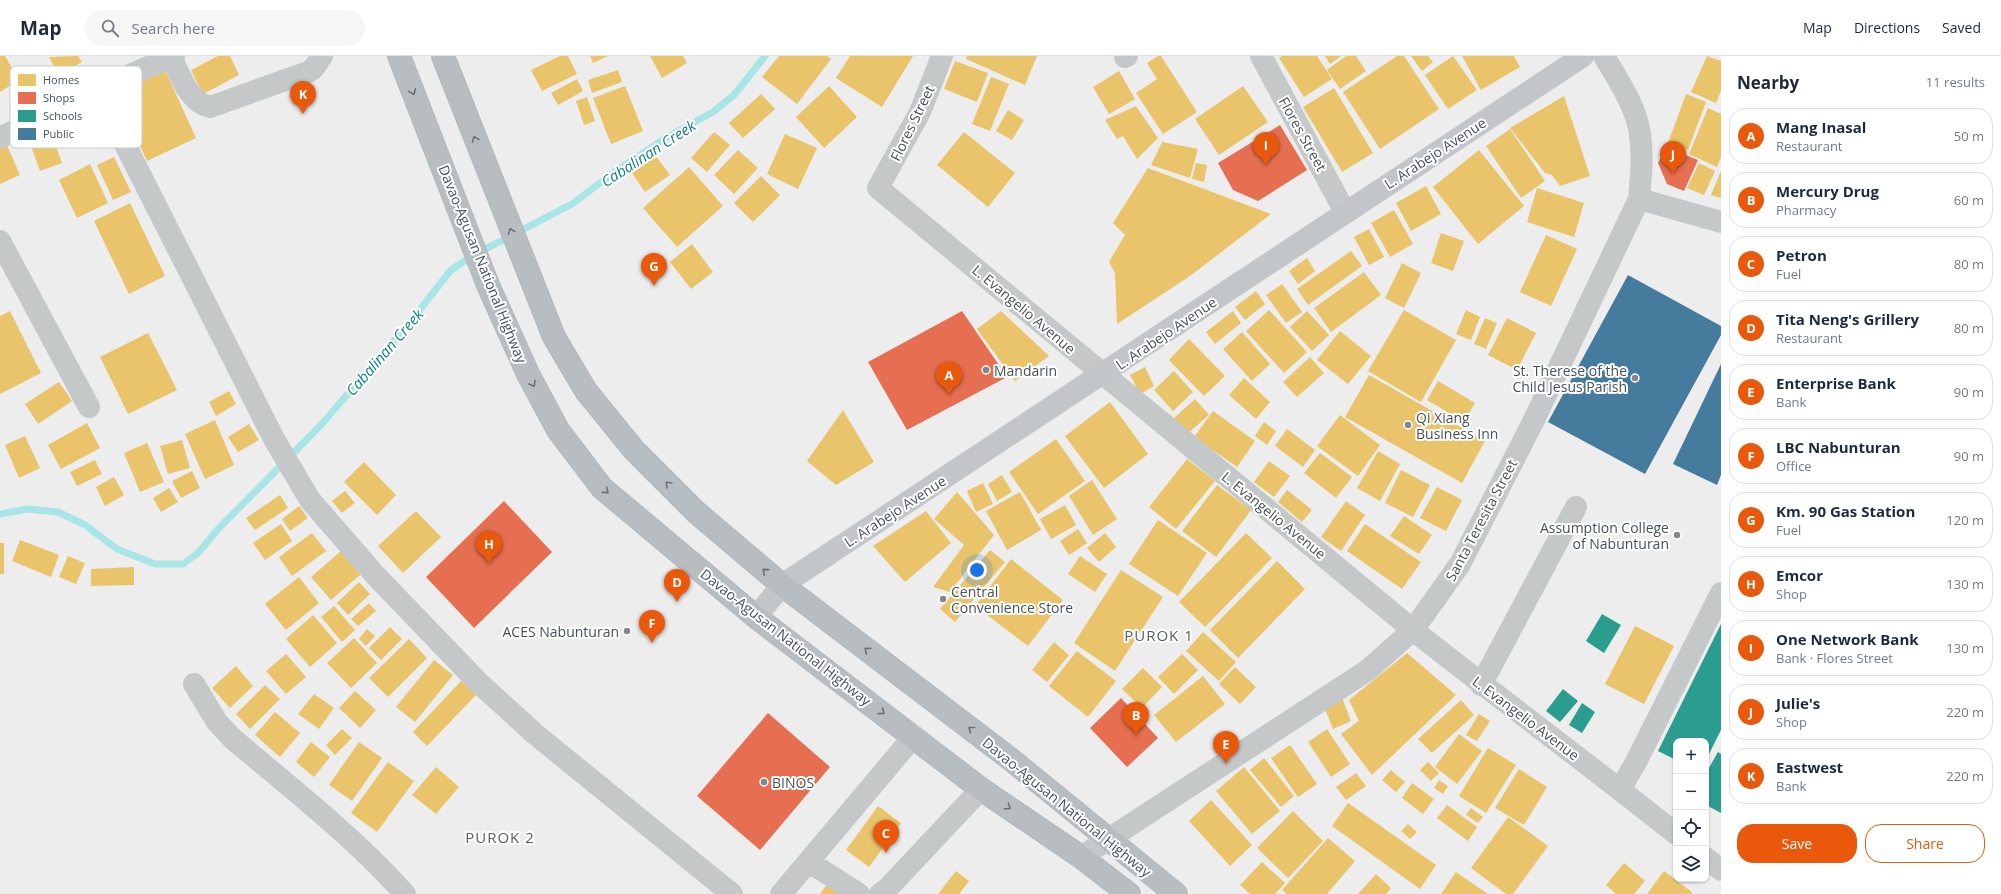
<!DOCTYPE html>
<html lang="en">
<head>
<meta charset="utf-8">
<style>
	body { margin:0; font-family:"Open Sans",sans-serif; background:#f6f6f7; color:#1f2937 }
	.controls { position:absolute; right:12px; bottom:12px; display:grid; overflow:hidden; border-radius:8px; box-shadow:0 1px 3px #0004 }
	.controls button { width:36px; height:36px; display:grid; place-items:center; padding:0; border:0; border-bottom:1px solid #e0e1e3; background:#fff; color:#1f2937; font:20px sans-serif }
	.you { position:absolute; left:977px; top:514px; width:14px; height:14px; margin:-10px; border:3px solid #fff; border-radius:50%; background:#1a73e8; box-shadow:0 0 0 6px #1a73e833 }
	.badge { display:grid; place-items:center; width:26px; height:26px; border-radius:50%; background:#ea580c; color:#fff; font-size:13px; font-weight:700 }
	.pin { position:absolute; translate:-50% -33px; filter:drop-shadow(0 1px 2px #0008) }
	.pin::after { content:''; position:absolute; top:21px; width:14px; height:12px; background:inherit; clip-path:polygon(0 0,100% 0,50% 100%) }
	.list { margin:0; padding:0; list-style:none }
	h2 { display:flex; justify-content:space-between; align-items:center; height:52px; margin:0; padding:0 16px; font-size:17px }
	h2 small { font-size:13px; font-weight:400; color:#747a83 }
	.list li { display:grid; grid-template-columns:26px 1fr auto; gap:12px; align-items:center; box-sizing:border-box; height:56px; margin:0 8px 8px; padding:0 8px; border:1px solid #e0e1e3; border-radius:16px }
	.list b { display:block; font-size:15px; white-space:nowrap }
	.list p { margin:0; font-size:13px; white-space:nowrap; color:#747a83 }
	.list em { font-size:13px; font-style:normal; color:#747a83 }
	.actions { display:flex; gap:8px; padding:12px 16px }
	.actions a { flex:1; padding:9px 0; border:1px solid #ea580c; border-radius:16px; text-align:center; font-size:14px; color:#ea580c }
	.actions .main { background:#ea580c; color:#fff }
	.icon { flex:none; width:22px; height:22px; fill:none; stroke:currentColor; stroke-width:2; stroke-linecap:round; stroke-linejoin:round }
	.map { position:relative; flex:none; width:1721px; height:838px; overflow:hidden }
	header { display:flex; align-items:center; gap:24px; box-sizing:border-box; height:56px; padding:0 20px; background:#fff; border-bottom:1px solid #e0e1e3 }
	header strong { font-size:19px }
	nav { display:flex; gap:22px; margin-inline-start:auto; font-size:14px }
	.search { width:280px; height:36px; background:#f6f6f7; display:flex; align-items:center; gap:10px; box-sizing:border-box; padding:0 14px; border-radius:22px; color:#747a83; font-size:15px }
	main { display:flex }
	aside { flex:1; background:#fff }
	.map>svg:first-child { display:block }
</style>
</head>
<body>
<header>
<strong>Map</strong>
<div class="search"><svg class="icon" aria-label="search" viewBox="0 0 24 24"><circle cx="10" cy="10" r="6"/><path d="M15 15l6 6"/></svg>Search here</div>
<nav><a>Map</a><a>Directions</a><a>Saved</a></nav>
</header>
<main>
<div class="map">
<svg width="1721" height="838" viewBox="0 0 1721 838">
	<rect width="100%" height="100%" fill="#ededed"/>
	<path fill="#e9c46a" d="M0,0H5L19,24L0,36Z
		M78,0L82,6L59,19L49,1Z
		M218,0H230L239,19L203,38L191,14Z
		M560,0H568L577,18L542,35L531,14Z
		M590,0H608L593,7Z
		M650,0H683L687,7L662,22Z
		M779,0H827L831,3L797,48L762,21Z
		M850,0H913L882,51L836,22Z
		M967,0H1037L1025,29L966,3Z
		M1158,0H1161L1197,56L1163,78L1136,37L1157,23L1147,7Z
		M1282,0H1317L1332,23L1304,41L1279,2Z
		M1325,0H1341L1330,8Z
		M1346,0H1356L1366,15L1340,33L1327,14Z
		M1397,0H1404L1439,53L1380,93L1343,36Z
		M1411,0H1428L1433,6L1422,15Z
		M1453,0L1477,34L1448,53L1425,19Z
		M1462,0H1514L1520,11L1481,34Z
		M1707,0L1721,5V35L1716,47L1691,36Z
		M955,5L988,17L977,46L944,33Z
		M165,14L196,82L147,105L116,37Z
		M618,14L622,26L592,37L588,24Z
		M1119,15L1135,43L1109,58L1093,31Z
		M991,21L1009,28L990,75L972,68Z
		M577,23L583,35L558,49L551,37Z
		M625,30L643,75L611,88L593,42Z
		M829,30L857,61L824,92L796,61Z
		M1243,30L1268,66L1219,99L1195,63Z
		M1334,32L1373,97L1342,116L1303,51Z
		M761,38L775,53L743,82L729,67Z
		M1686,38L1706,46L1688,94L1668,87Z
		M1564,40L1590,120L1560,130L1552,119L1545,117L1510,72Z
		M587,41L595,65L584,69L576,45Z
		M1136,50L1158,82L1137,103L1123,80L1117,83L1105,64Z
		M1708,52L1721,58V101L1717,111L1689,98Z
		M1008,54L1024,64L1012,84L996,75Z
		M49,71L62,107L40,115L27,79Z
		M1510,73L1545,125L1521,142L1486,90Z
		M714,76L730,89L707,116L691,102Z
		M964,76L1015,117L988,151L937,109Z
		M785,78L817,92L798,133L767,118Z
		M1162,86L1198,93L1190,122L1151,109Z
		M6,87L20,119L0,128V89Z
		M738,94L758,112L734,138L714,119Z
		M1479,94L1524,150L1478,188L1433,131Z
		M656,100L670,119L645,136L632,117Z
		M114,101L131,136L113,144L97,109Z
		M1196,107L1207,109L1204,126L1192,123Z
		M1699,107L1715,115L1704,139L1687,132Z
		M90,108L108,147L77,162L59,124Z
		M689,111L723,150L677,191L643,152Z
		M1148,112L1271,158L1190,220L1117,268L1115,217L1109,206L1125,179L1113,167Z
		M1721,115V142L1711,139Z
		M761,120L780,139L753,166L734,147Z
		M1426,130L1441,158L1411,175L1396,147Z
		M1537,132L1584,147L1574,181L1527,166Z
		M130,147L165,220L129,238L94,165Z
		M1394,154L1413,188L1390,201L1371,167Z
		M1369,173L1384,201L1369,209L1354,181Z
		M1441,177L1464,185L1453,215L1431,207Z
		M1546,179L1577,193L1551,250L1520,236Z
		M692,188L713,216L691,233L670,206Z
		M1351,195L1362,210L1308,249L1297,233Z
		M1307,202L1315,215L1298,228L1289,215Z
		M1402,207L1421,217L1404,252L1385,242Z
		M1364,216L1381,239L1331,276L1314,252Z
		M1282,228L1302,256L1286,267L1266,239Z
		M1256,235L1265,248L1245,264L1235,251Z
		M1269,254L1307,296L1284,317L1246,275Z
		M1404,254L1456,284L1421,346L1368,315Z
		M1466,254L1480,261L1471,284L1456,278Z
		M10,255L41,317L0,338V260Z
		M1001,255L1049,300L1015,325L977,273Z
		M1233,255L1241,267L1215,288L1206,276Z
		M1307,255L1329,279L1312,295L1290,271Z
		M1485,262L1497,267L1486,293L1474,288Z
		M1507,262L1536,277L1517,314L1488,299Z
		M1340,275L1371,300L1348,328L1317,304Z
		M1242,276L1270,308L1252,325L1223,293Z
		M148,277L177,334L128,358L100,301Z
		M1189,283L1225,320L1204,340L1169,304Z
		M1310,301L1324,317L1297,341L1283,326Z
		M1145,311L1154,330L1140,338L1130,319Z
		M1174,315L1193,336L1173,355L1154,334Z
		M1369,319L1485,385L1462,427L1345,361Z
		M1244,322L1270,346L1256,363L1229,339Z
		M1438,325L1475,347L1464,366L1427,344Z
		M59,326L72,345L38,368L25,348Z
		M229,335L236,348L216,360L209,346Z
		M1195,343L1209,359L1187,378L1174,362Z
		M1110,346L1148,398L1104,432L1065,380Z
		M843,354L874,406L836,429L807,405Z
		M1213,355L1255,385L1237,411L1194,381Z
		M1340,359L1380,389L1358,420L1317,390Z
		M215,364L234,409L205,423L185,378Z
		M1264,366L1276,375L1267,389L1255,380Z
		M87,367L100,392L61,413L48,389Z
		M249,368L259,384L238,396L228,381Z
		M1287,373L1315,394L1303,411L1275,390Z
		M25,380L40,412L19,422L5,389Z
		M1056,383L1085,425L1038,458L1009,416Z
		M182,384L190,412L168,418L160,390Z
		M147,387L164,426L140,436L124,397Z
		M1378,395L1400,408L1380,445L1357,432Z
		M1320,397L1352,421L1336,442L1304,417Z
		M1187,403L1215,425L1176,473L1149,451Z
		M95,404L102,418L77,430L70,416Z
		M1269,405L1290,420L1274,441L1254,426Z
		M364,406L396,439L377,459L344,426Z
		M1401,414L1430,429L1413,461L1385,447Z
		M192,415L200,432L181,442L172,425Z
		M1002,419L1012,436L997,445L988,428Z
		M114,421L124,439L105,450L96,431Z
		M1092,424L1117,463L1093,479L1069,440Z
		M983,427L993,448L976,456L967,435Z
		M1217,429L1251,454L1216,501L1182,475Z
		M1437,431L1462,444L1446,475L1420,462Z
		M169,432L178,446L161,456L153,442Z
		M1287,434L1312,454L1302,466L1278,446Z
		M345,435L355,447L342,457L332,445Z
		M957,436L994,479L950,536L933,531L964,489L934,463Z
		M1020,436L1041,474L1007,494L986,455Z
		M280,439L288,452L255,474L246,462Z
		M1346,445L1365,459L1341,495L1321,481Z
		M1065,449L1076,469L1051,483L1040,463Z
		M299,450L308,462L290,475L282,463Z
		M416,455L441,481L403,517L378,490Z
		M926,455L951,487L905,526L873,490Z
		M1404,460L1432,479L1419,498L1390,480Z
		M1158,464L1207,497L1178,540L1129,508Z
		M281,468L292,485L265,504L253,487Z
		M1365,468L1421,506L1402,533L1347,495Z
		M1078,473L1087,487L1069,499L1060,485Z
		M312,477L326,495L292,520L279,501Z
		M1105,477L1116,491L1099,506L1087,492Z
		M1246,477L1272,502L1205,571L1179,546Z
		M20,484L59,499L51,521L12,505Z
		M0,487H4V518H0Z
		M990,494L1005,506L955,566L940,553Z
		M341,495L361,518L331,544L311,521Z
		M68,500L85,507L76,528L59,521Z
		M1080,500L1107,518L1095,536L1068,518Z
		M1011,503L1063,544L1028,590L975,550Z
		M1277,505L1305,533L1238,602L1210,574Z
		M134,511V529L91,530V513Z
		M1121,514L1163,541L1115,615L1074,587Z
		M299,521L319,547L286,574L265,548Z
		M359,526L370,538L348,559L337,547Z
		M369,547L376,555L358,570L351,563Z
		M334,550L355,574L342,586L321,561Z
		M313,559L337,587L310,611L286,583Z
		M1635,570L1674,590L1644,648L1605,628Z
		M390,571L402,583L381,604L369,592Z
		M367,573L375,580L366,590L359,583Z
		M1203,576L1236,606L1219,625L1186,595Z
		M354,582L377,607L351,632L327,607Z
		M409,583L427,602L388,641L369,622Z
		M1054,586L1069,599L1047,626L1032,614Z
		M1077,595L1116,625L1088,661L1049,630Z
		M1407,597L1456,639L1372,719L1341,678L1359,665L1349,644Z
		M286,598L306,621L286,638L266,615Z
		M1182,598L1198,614L1174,638L1158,621Z
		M434,604L453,619L415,666L396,651Z
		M236,610L253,630L230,652L212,632Z
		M1235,611L1256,631L1240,648L1219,628Z
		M1143,612L1162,631L1142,652L1122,633Z
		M1203,620L1225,648L1176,686L1154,659Z
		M461,625L476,639L427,690L413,676Z
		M265,629L280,643L250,673L236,658Z
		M355,635L376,654L360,672L339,652Z
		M314,638L334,652L319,673L298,658Z
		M1342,642L1351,665L1333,673L1324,650Z
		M1461,644L1474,659L1432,697L1418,683Z
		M275,656L300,677L280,701L255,679Z
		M1479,658L1490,665L1477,685L1466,679Z
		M342,673L352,682L335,699L326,689Z
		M1327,673L1350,708L1331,721L1308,686Z
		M1459,678L1482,695L1457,728L1435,711Z
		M311,686L330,701L314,721L296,706Z
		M359,686L382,702L352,745L329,729Z
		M1290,689L1317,728L1298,741L1271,702Z
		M1488,692L1516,709L1486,757L1459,740Z
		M1264,702L1294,740L1281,751L1250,714Z
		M388,706L414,725L377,776L351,757Z
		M1428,706L1439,717L1431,725L1420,714Z
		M436,711L459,731L436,758L412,739Z
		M1244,711L1280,755L1252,778L1216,735Z
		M1519,713L1547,731L1524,769L1495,752Z
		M1391,714L1405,726L1396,736L1382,724Z
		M1356,717L1366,730L1346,744L1336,731Z
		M1439,724L1448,730L1443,738L1434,732Z
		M1412,727L1434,743L1423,758L1402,742Z
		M1211,744L1252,789L1230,810L1189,765Z
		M1348,747L1436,809L1420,833L1332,770Z
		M1447,749L1477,771L1468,785L1437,762Z
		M878,750L901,767L869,811L846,794Z
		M1471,752L1483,761L1478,767L1466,759Z
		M1293,755L1323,785L1288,822L1257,792Z
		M1508,761L1548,790L1513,838H1506L1471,812Z
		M1408,768L1417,776L1410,783L1401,775Z
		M1328,782L1355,805L1327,838H1287L1282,834Z
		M1262,806L1285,827L1275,838H1250L1240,829Z
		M1624,807L1645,825L1634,838H1616L1606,829Z
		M956,815L969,825L959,838H938Z
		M1664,815L1692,836L1691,838H1647Z
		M1456,816L1488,838H1441Z
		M1376,818L1391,832L1386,838H1358Z
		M828,827L844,838H820Z"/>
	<path fill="#e76f51" d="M1280,69L1307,114L1258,145L1233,134L1218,107Z
		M1666,91L1698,104L1684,135L1667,128L1658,107Z
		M962,255L1007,321L907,374L868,306Z
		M504,445L552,496L474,572L426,521Z
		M1121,642L1158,682L1127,711L1090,672Z
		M768,657L830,711L760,794L697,740Z"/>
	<path fill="#2a9d8f" d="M1602,558L1621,569L1604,597L1586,585Z
		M1721,568V674L1706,704V685H1676V704L1658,695Z
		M1563,633L1578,645L1560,666L1546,655Z
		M1582,647L1595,656L1582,677L1569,669Z
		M1718,696L1721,698V757L1706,749V717Z"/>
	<path fill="#457b9d" d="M1628,219L1721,270V279L1645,418L1548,366Z
		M1721,308V419L1717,429L1673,408Z"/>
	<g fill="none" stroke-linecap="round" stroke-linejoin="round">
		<path stroke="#a8e5e7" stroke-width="7" d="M0,458L27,453L58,456L85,469L117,493L155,508H183L198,497L220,471L320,370L410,266L451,214L472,200L572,148L616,115L669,80L713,56L734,39L765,0"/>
		<defs>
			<path id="highway" d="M399,0L488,229L528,318L558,374L602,432L756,561L981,733L1081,801L1129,838
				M443,0L554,281L586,335L634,394L696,456L782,529L1009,702L1176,838"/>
		</defs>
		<use href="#highway" stroke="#b2b8bc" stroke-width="24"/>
		<path stroke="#c4c8c9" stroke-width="22" d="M942,0L920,56L878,132L1413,574C1500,643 1590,709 1676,778
			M1261,0L1345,156
			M171,1C180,18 189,47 210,51L308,16L314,12L322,0
			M1125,1L1127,0
			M97,33L274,383L310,444L376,520L478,626L535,678L732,838
			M0,82L97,33L174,0
			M1639,143L1721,166
			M0,185L89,351
			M194,628L217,666L233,683C292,733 354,781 405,838
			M1481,629L1576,451
			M1620,733L1635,708L1721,537
			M1081,801L1368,614L1413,574L1460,508L1533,366L1639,143C1641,121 1643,100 1640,78C1636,50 1618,24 1604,0
			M1706,802L1721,814
			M809,806L859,838
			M781,838L914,680
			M880,838L888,832L981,733"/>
		<path stroke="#c2c6c8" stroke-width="22" d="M756,561L782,529C1050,354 1315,175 1583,0"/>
		<use href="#highway" stroke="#b7bdc0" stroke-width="22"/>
	</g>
	<defs><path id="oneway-chevron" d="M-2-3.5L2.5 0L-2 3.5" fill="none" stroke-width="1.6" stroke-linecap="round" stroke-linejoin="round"/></defs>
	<g stroke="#677277">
		<use href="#oneway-chevron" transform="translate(413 36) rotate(68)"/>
		<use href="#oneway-chevron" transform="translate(475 83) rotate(-111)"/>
		<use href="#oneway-chevron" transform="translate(511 175) rotate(-111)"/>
		<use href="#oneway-chevron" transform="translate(533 328) rotate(61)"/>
		<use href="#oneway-chevron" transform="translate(668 428) rotate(-135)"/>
		<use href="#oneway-chevron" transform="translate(606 435) rotate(41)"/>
		<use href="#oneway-chevron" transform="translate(765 515) rotate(-140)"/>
		<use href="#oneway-chevron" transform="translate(867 594) rotate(-143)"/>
		<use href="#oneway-chevron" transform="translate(882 656) rotate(37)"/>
		<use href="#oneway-chevron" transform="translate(971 673) rotate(-142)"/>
		<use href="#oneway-chevron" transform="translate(1008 751) rotate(35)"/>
	</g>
	<g fill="#80888c" stroke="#fff" stroke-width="1.5">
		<circle cx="986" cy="314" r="4"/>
		<circle cx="1635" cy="322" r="4"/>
		<circle cx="1408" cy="369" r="4"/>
		<circle cx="1677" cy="479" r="4"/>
		<circle cx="943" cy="543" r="4"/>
		<circle cx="627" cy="575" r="4"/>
		<circle cx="764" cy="726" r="4"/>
	</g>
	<g text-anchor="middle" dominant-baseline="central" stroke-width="4" stroke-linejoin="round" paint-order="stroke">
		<g font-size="14" fill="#455258" stroke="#fff">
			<text transform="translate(912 67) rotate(-64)">Flores Street</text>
			<text transform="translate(1303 78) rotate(61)">Flores Street</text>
			<text transform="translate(1435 97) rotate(-33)">L. Arabejo Avenue</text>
			<text transform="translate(483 208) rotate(68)">Davao-Agusan National Highway</text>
			<text transform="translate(1024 253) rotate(40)">L. Evangelio Avenue</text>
			<text transform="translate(1166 277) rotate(-34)">L. Arabejo Avenue</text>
			<text transform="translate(895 455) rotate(-33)">L. Arabejo Avenue</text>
			<text transform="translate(1274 459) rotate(39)">L. Evangelio Avenue</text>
			<text transform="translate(1481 464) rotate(-62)">Santa Teresita Street</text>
			<text transform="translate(786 581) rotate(38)">Davao-Agusan National Highway</text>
			<text transform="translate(1526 662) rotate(37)">L. Evangelio Avenue</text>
			<text transform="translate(1067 751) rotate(39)">Davao-Agusan National Highway</text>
		</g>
		<g font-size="14" fill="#455258" stroke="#fff" text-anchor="start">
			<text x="994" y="314">Mandarin</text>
			<text x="1627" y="314" text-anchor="end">St. Therese of the<tspan x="1627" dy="16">Child Jesus Parish</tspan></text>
			<text x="1416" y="361">Qi Xiang<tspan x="1416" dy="16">Business Inn</tspan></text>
			<text x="1669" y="471" text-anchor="end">Assumption College<tspan x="1669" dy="16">of Nabunturan</tspan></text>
			<text x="951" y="535">Central<tspan x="951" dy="16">Convenience Store</tspan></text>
			<text x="619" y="575" text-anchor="end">ACES Nabunturan</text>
			<text x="772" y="726">BINOS</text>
		</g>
		<g font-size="15" font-style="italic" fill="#148286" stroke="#fff">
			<text transform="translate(648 97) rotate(-33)">Cabalinan Creek</text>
			<text transform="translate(384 296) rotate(-49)">Cabalinan Creek</text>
		</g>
		<g font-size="15" letter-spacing="1" fill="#595d60" stroke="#fff">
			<text x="1159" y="579">PUROK 1</text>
			<text x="500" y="781">PUROK 2</text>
		</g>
	</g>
	<rect x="10" y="10" width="132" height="82" rx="6" fill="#fff" stroke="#c7cbcd" stroke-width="1"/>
	<rect x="18" y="18" width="18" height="12" fill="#e9c46a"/>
	<rect x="18" y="36" width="18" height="12" fill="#e76f51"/>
	<rect x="18" y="54" width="18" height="12" fill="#2a9d8f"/>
	<rect x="18" y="72" width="18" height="12" fill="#457b9d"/>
	<g font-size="11" fill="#455258">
		<text x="43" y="28">Homes</text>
		<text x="43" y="46">Shops</text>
		<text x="43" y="64">Schools</text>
		<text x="43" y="82">Public</text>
	</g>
</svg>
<div class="controls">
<button>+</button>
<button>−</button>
<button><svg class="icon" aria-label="locate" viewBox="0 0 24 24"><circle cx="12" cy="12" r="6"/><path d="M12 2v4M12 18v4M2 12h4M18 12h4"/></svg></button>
<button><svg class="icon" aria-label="layers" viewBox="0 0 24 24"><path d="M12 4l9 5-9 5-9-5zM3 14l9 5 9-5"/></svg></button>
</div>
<div class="you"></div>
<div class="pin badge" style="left:949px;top:339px">A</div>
<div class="pin badge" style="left:1136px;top:679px">B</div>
<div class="pin badge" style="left:886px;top:797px">C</div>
<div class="pin badge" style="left:677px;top:546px">D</div>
<div class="pin badge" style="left:1226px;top:708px">E</div>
<div class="pin badge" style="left:652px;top:587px">F</div>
<div class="pin badge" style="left:654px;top:230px">G</div>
<div class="pin badge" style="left:489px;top:508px">H</div>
<div class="pin badge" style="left:1266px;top:109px">I</div>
<div class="pin badge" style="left:1673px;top:118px">J</div>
<div class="pin badge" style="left:303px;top:58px">K</div>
</div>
<aside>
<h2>Nearby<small>11 results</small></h2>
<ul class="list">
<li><span class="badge">A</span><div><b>Mang Inasal</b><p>Restaurant</p></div><em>50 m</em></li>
<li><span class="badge">B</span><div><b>Mercury Drug</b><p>Pharmacy</p></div><em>60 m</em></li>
<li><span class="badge">C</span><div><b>Petron</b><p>Fuel</p></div><em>80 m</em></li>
<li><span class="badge">D</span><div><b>Tita Neng's Grillery</b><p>Restaurant</p></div><em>80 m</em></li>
<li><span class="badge">E</span><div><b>Enterprise Bank</b><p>Bank</p></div><em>90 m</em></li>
<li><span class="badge">F</span><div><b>LBC Nabunturan</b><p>Office</p></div><em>90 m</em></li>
<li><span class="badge">G</span><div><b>Km. 90 Gas Station</b><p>Fuel</p></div><em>120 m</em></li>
<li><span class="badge">H</span><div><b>Emcor</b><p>Shop</p></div><em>130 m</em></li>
<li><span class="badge">I</span><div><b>One Network Bank</b><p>Bank · Flores Street</p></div><em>130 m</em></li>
<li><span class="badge">J</span><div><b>Julie's</b><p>Shop</p></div><em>220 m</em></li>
<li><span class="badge">K</span><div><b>Eastwest</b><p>Bank</p></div><em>220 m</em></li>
</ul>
<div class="actions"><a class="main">Save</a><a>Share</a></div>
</aside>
</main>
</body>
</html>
